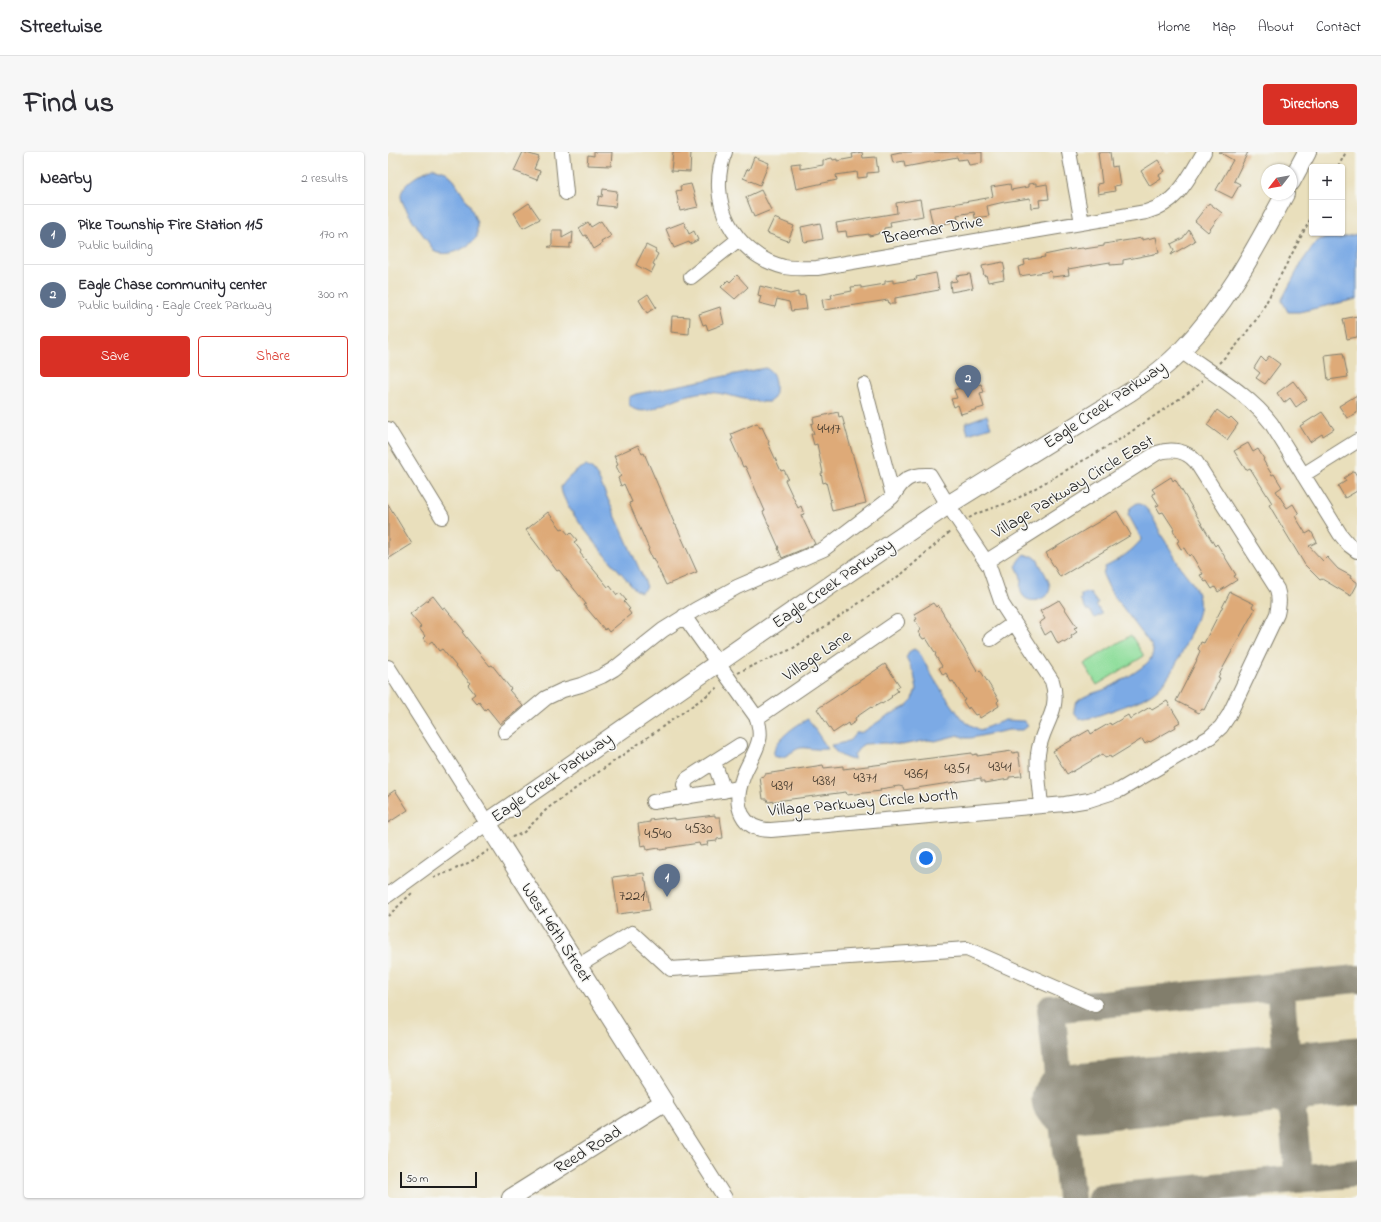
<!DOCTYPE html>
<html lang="en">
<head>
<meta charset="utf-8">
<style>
	body { margin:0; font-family:"Indie Flower",sans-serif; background:#f7f7f7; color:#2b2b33 }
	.controls { position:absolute; right:12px; top:12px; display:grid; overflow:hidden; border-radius:4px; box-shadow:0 1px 3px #0004 }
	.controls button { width:36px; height:36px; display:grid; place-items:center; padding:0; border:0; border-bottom:1px solid #e1e1e2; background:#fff; color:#2b2b33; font:20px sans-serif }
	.compass { position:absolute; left:873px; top:12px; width:36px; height:36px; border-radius:50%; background:#fff; box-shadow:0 1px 3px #0004; rotate:239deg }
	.scale { position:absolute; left:12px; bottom:10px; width:77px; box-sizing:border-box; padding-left:4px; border:2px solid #1c1c1c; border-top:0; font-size:11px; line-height:14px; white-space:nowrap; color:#1c1c1c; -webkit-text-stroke:3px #f6f6f2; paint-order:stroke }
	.you { position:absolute; left:538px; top:706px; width:14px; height:14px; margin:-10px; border:3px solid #fff; border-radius:50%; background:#1a73e8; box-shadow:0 0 0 6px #1a73e833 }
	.badge { display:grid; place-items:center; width:26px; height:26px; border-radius:50%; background:#d93025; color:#fff; font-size:13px; font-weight:700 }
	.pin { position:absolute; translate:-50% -33px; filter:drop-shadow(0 1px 2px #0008) }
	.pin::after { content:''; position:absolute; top:21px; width:14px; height:12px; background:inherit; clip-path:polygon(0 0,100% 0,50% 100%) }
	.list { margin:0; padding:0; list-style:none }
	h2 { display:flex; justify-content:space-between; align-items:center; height:52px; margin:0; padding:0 16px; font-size:17px }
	h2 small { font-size:13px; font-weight:400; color:#7c7c81 }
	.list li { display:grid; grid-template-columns:26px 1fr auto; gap:12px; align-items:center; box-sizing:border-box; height:60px; padding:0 16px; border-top:1px solid #e1e1e2 }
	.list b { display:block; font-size:15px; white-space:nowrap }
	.list p { margin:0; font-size:13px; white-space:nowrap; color:#7c7c81 }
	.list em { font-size:13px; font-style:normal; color:#7c7c81 }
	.actions { display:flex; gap:8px; padding:12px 16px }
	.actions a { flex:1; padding:9px 0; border:1px solid #d93025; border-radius:4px; text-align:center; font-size:14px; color:#d93025 }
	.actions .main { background:#d93025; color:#fff }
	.map { position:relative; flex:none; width:969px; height:1046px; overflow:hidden; border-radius:4px }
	header { display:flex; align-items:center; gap:24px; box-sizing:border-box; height:56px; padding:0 20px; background:#fff; border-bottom:1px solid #e1e1e2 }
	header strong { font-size:19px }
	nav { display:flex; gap:22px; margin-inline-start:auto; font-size:14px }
	.intro { display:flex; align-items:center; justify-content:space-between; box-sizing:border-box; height:96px; padding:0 24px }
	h1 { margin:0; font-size:28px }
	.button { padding:10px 18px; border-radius:4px; background:#d93025; color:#fff; font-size:14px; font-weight:700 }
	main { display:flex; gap:24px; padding:0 24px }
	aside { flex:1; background:#fff; border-radius:4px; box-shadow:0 1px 3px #0004 }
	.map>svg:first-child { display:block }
</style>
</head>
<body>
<header>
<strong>Streetwise</strong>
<nav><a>Home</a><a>Map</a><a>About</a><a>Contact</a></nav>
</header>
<div class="intro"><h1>Find us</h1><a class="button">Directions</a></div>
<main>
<aside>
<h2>Nearby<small>2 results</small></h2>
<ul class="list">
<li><span class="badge" style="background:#5c6f8a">1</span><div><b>Pike Township Fire Station 115</b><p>Public building</p></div><em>170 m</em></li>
<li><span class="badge" style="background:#5c6f8a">2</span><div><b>Eagle Chase community center</b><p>Public building · Eagle Creek Parkway</p></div><em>300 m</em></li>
</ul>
<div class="actions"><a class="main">Save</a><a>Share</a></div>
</aside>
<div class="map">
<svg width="969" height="1046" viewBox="0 0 969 1046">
	<rect width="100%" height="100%" fill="#f6f6f2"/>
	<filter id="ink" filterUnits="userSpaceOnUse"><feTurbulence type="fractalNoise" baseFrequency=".025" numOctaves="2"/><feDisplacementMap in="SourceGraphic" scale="8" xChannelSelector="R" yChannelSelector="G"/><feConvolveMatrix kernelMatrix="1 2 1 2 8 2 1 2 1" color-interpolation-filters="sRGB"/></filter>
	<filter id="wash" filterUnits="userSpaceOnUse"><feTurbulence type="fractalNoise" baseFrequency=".012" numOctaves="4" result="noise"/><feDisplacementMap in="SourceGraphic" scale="16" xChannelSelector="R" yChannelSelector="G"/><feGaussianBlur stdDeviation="0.9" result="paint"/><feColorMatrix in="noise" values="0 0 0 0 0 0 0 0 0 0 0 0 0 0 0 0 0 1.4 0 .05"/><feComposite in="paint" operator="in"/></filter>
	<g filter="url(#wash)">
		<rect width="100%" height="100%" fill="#e9dfbc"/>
		<path fill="#90de9c" stroke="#567d5c" d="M743,483L756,504L709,533L696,512Z"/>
		<path fill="#7baae5" stroke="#4c6380" d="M45,16L58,20L64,25L82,53L89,71V85C78,97 63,105 47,100C40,89 13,55 13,44C13,31 35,20 45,16Z
			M969,82V147L911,160H900L894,149V147L914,110L927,91L933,87L952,86Z
			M377,216C389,219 388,237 386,246L381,250C355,251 330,235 305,242C295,244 285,248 276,252C272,253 269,256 265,257C254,261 238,259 241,245L248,242Z
			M599,263L603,275L580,282L577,271Z
			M198,314L205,318L210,325L258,432L259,435L253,440L248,438C232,419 173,357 173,335C178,327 189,317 198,314Z
			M749,351C762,354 768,373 774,384C780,393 786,403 791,413C798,424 809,433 811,447C813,459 807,471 802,482C794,501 781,531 763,542C751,550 736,554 723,559C713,562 701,568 691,567L686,561C686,557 686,553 689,550C697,542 711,540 720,536C730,531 754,517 761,509C764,505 765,502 765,497L763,493L723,440L715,423L717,415C730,409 744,399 753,388L752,384L740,362L742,356Z
			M636,402L642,404H645L649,407C652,413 662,429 662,435C662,448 640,454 634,442C631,437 633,432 633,427C631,413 622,417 636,402Z
			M699,440L701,442L702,441L710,452L708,453L714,462L707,466L701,458L699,459L692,447L694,446L692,444Z
			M526,497C533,500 535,509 539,514C548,533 562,549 573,566L579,571L592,578L617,568L636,569L640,574L635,578H621L583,586H577L570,583L547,589L540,588L514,593L497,591L476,592L473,594L466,603V608C458,607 447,602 443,593L455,591L462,588L468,581L475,580L499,564L519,554L525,548L526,542L529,538L526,522L518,506L522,499Z
			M420,567L440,597C436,597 431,598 427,597C422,597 417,595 412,596C402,599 397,609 386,604C383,590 409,572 420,567Z"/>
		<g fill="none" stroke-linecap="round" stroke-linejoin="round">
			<path stroke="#827e6c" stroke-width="28" d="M892,835L910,1020
				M683,1046L663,857L969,827
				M713,1046L969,1021"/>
			<path stroke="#827e6c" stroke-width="69" d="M678,947L969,919"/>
		</g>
		<g id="blocks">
			<path fill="#deaa78" d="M135,0L151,5L146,17L152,19L149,28L126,19Z
				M206,0H224L223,14L199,13L200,3L206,4Z
				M285,0H303L302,20L283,19Z
				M474,0L475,6L488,5L490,20L479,21V25L470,26L469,20L448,23L449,28L408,37L403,12L412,11V17L435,13V8L444,6L445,8L449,7V9L465,6L464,2Z
				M512,0H594V11L581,13L579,7L570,8L569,5L517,15L516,9L505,11L503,2Z
				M710,0H722L724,15L729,14L732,33L726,34L727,39L710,42L709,32L714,31Z
				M831,0H860L846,29L852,32L844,46L828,38L845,8Z
				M366,5L381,11L372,33L355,26L359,17L361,18Z
				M770,8L777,19L771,23L773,27L762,34L753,19Z
				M648,31V34L659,32L661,47L651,48L652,55L643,56L642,46L616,50L599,54L601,64L587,66L586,60L569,63L570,69L545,74L541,56L605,45L603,35L622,32L623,38L640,35V32Z
				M303,32L310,55L292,59L288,39L293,38L292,34Z
				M215,37L229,39L227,55L209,53L211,44L214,45Z
				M373,38L383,58L366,65L358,45Z
				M532,47L535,64L502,70L503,75L496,76V80L490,81V82L481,84V82L459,85L458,79L450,80L448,71L509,61L508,51Z
				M141,51L152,67L135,76L126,61Z
				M821,51L834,61L820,80L807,69Z
				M386,66L406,74L400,89L379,81Z
				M213,69L223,84L213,90L214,92L206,97L198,83L196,84L191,76L200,70L203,75Z
				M296,70L301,82L306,79L310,88L302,92L301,90L286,96L278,77Z
				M432,71L435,87L416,90L413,75Z
				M164,78H174V86L185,80L184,92L182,91V96L160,95L164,93Z
				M801,78L807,89L783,103L786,98L783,92L795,86Z
				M768,85L771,101L735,108V112L722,113V110L680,117L681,123L664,125L663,119L632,124L630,115L637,113L636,108L657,105L656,103L685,97L695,96L696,97L716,94V92L754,86V88Z
				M258,93L268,98L267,100L270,102L265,112L267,113L263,121L248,113Z
				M615,110L617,118L615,119L616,127L600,130L598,123L596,124L594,114Z
				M548,121L551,138L507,146V152H501L500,148L436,158L434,148L444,146L443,143L464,139L463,135L473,134V136L497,132V129L505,128V131L529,127L528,125Z
				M582,122L585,136L563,140L562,130L569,129L568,124Z
				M349,123L360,135L347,147L333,135L340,128L342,130Z
				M372,134L402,142L410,140V144L417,143L419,157L403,159L401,150L389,147L387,155L371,151L373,144L370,143Z
				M260,142L268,155L259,161L251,148Z
				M332,155L336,172L320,178L318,172L315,173L311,162Z
				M284,164L302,165L301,182L283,180Z
				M969,164V185L959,187L955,167Z
				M955,201L960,225L940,228L937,203Z
				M881,204L892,212L877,232L868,226L872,221L866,216L873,205L877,209Z
				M905,229L919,247L908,255L902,246L896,251L889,241Z
				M593,232L596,240L592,241L596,255L573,262L570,253L566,255L563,247L569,246L566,238L579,234V237Z
				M969,243V261L959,266L951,254Z
				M829,258L841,267L843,265L850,272L839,288L819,273Z
				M450,260L451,265L454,264L478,351L444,359L442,350H443L438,330L435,331L433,321H435L429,292L426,293L423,282H426L423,272L426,271L425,266Z
				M934,260L946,277L935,284L934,282L922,290L912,274Z
				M369,271L372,276L374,275L381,290L380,291L393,319L396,318L400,326L397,328L410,356L413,354L416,362L413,363L427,392L394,406L390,396H391L375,360L377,359L359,318L357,314L355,315L343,288L345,287L343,282Z
				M860,291L865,300L870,297L876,307L875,308L884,323L886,322L894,335L888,339L899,356L905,352L911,362L907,364L918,382L923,379L929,390L921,394L935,409L939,405L950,417L963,424L962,426L969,430V433L963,444L934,427L932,428L917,413L881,353L884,351L862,316L858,318L846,299Z
				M250,293L254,302L256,301L287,373H288L309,420L278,433L265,406L264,407L260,398L261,397L241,351L244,350L236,332L233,334L230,326L233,324L228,314L230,313L226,304Z
				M966,319L969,324V339L957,346L950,334L958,329L956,326Z
				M783,325L785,329L787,327L827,394L829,392L848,423L846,424L849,428L830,440L827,435L824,437L819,429L817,430L812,423L815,422L803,402L801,404L796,396L793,397L789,390L791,389L785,378L786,377L775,360L772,361L768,354L771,353L764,342L767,341L764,337Z
				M0,352L24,392L0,407Z
				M729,359L743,383L672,425L658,401Z
				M160,360L173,377L175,376L181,383L183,381L189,388L186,390L193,399L192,401L220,435L222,434L229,443L232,441L238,448L236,450L242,457L240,458L243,462L221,480L218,476L217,478L196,453L198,452L171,418L169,419L138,378Z
				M842,440L866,452L864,455L867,457L830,525L832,526L816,558L814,557L811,561L788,549L809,508H808L812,499L810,497L813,490L816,491Z
				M45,444L55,457L57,456L76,479L74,480L77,484L102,514L104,513L123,537L121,538L135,554L112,572L99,556L97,558L91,550L89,552L83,545L87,542L80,533L82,531L54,497L51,499L44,489L40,492L35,486L37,484L31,476L33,475L22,462Z
				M671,448L689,475L686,476L689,480L683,484L684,486L676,491L675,489L670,492L663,479L657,483L651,471L657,467L652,459Z
				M545,451L548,455L550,453L590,520L592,518L611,548L609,550L611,554L592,566L590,562L587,563L581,555L580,557L575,549L577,548L565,529L563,530L558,521L555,523L551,516L554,514L547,503L548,502L538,486L535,487L530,480L533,478L527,468L529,467L526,462Z
				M497,512L512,534L508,536L510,539L503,544L504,545L494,552L493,551L484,556L483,555L467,566L468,569L461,574L460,571L445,581L429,557Z
				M779,549L792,570L787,573L788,575L762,590L761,589L757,592L754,587L723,606L722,604L717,606L715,602L684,620V619L679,622L665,599L701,578L703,582L722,571L723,573L740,563L742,567L762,555L764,558Z
				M624,599L625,601L630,600L634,624L621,625V627L597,631V629H593V626L516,638L515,635L511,634L492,637L493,639L459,643L458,640L380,650L379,647H375L372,625L377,624V622L435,613L436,616L455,614V617L584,601V603L589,602V604Z
				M7,638L20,658L0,671V643Z
				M327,663V665H332L335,686L329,687V689L319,690L320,693L312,694L311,691L279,696V697L272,698L271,696L259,698L258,693L253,694L250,672L262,670V668L277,666V667L286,666V668Z
				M256,721L257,729H258L262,758L230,762L225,725Z"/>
		</g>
	</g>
	<g filter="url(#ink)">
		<use href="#blocks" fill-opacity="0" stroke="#827e6c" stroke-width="1"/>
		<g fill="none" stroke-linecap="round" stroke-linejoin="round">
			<defs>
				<path id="minor" d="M174,0L178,41
					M337,0C318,48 345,102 396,115C407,117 418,116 429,116L758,60C790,51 800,27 816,0
					M681,0L694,71
					M303,125L351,87
					M793,199C823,221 861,242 883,271L952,382L961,393L969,399
					M0,277L54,365
					M915,323L969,289
					M505,344C515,327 522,322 542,323L560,353L601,414L614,452L664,529C674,560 653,573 650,602C648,615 652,640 653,654
					M296,464L369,566C371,573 373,581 371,588C368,602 358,614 354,628C345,653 353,678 383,678L677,652L701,648L732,638L822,585L833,575L841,563L889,462C891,453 892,446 889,437L808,310C798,298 783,296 769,301L599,409
					M603,487L626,471
					M0,515L99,671L0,743
					M369,566L509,470
					M117,580L158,546L175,538L193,533L214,524L226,517L275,478L307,458L349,435L436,397L503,346L505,344L476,233
					M326,610L336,639
					M299,645L296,633L299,627L352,593
					M265,650L351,636
					M190,814L244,781L283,817L579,797L707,853
					M276,950L337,1046"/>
				<path id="major" d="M903,30L919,0
					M123,1046L276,950L99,671L447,430L560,353L742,240C760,228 779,214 794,198C839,151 866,99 897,42"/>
			</defs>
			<use href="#minor" stroke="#827e6c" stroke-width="16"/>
			<use href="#major" stroke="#827e6c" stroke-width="20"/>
			<path stroke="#827e6c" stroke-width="2" stroke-dasharray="3 3" stroke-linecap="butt" d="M950,15L958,0
				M831,211L848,194L871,164L924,64
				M581,366L590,361L625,349L734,286L807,236L814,229
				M350,521L357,517L404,497L515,421L563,379
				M124,685L135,681L160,656L332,534
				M45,726C66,718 83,711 101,698
				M0,764L25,740"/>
			<use href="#minor" stroke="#fff" stroke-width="14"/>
			<use href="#major" stroke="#fff" stroke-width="18"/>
		</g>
	</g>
	<g text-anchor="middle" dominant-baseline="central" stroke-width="3" stroke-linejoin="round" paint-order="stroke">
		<g font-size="15" fill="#4c4033">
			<text x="441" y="277">4417</text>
			<text x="612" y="615">4341</text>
			<text x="569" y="617">4351</text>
			<text x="528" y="622">4361</text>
			<text x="477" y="626">4371</text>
			<text x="436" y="629">4381</text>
			<text x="394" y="634">4391</text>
			<text x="311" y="677">4530</text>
			<text x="270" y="682">4540</text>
			<text x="244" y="744">7221</text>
		</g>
		<g font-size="17" fill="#1c1c1c" stroke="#f6f6f2">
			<text transform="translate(545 78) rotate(-10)">Braemar Drive</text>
			<text transform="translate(717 253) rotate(-34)">Eagle Creek Parkway</text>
			<text transform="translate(685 335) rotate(-31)">Village Parkway Circle East</text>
			<text transform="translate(445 432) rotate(-35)">Eagle Creek Parkway</text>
			<text transform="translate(429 504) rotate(-34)">Village Lane</text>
			<text transform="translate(164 626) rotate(-35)">Eagle Creek Parkway</text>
			<text transform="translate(475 651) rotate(-5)">Village Parkway Circle North</text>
			<text transform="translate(168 781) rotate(57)">West 46th Street</text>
			<text transform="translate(200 998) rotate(-32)">Reed Road</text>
		</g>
	</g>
</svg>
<div class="controls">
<button>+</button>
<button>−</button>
</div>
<svg class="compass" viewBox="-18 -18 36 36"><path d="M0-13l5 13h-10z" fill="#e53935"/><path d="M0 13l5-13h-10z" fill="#7c7c81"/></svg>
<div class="scale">50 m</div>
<div class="you"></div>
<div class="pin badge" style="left:279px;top:745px;background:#5c6f8a">1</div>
<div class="pin badge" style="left:580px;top:246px;background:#5c6f8a">2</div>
</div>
</main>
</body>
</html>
